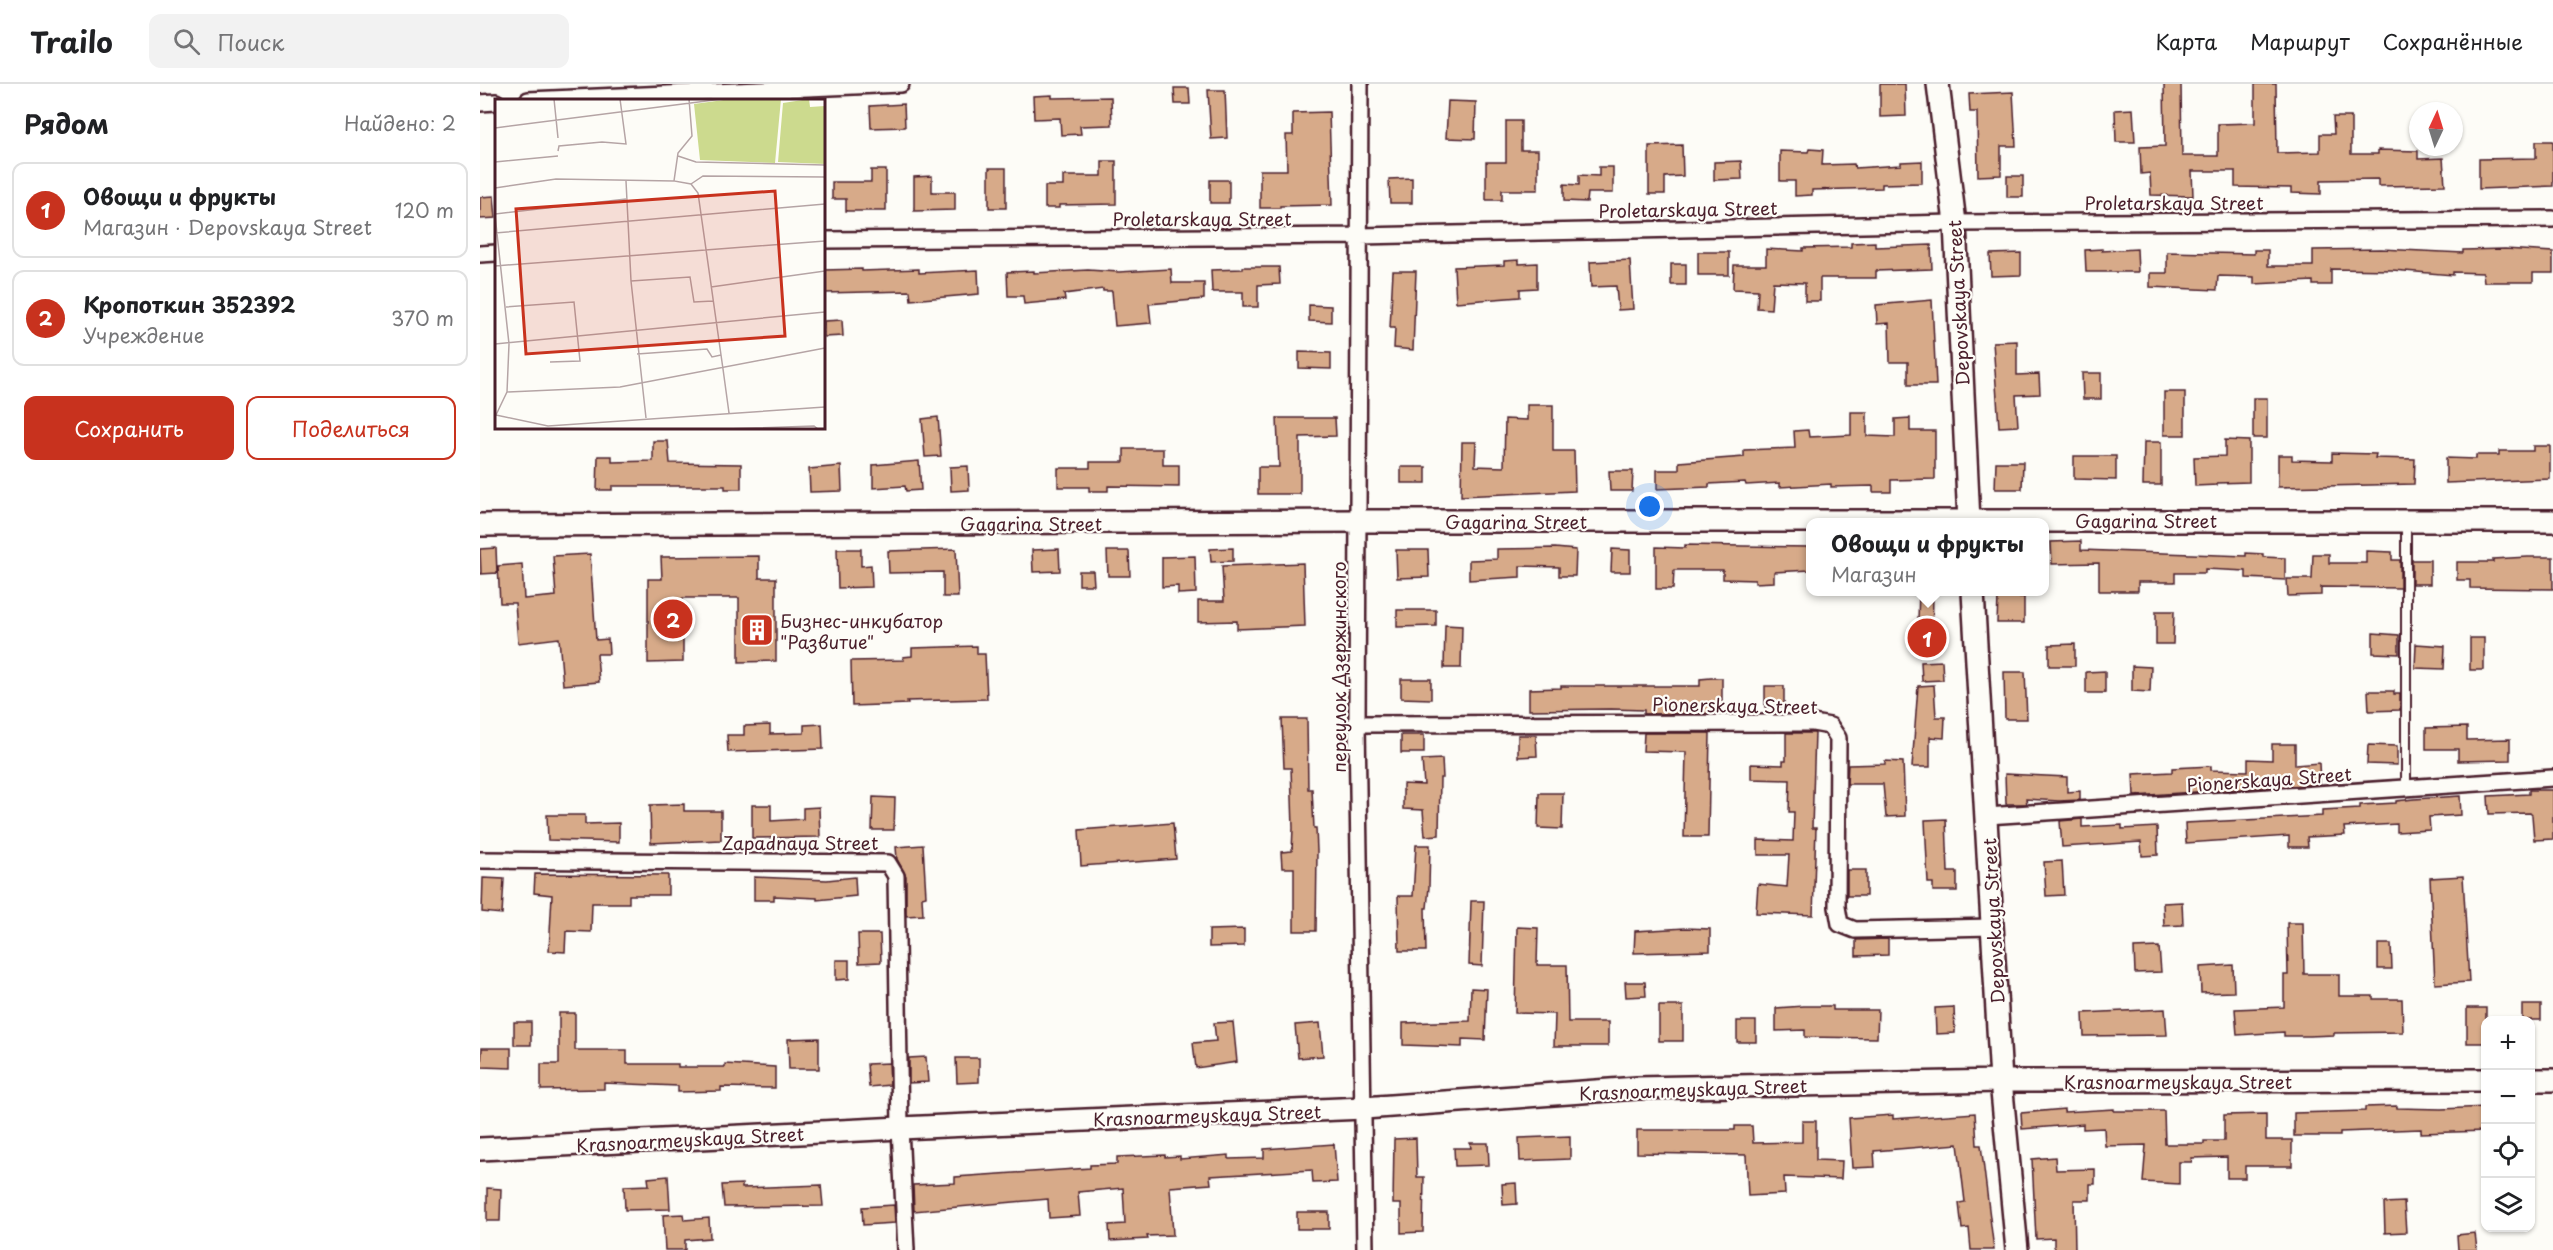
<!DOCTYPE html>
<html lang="ru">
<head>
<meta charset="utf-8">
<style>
	body { margin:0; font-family:"Playpen Sans",sans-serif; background:#f2f2f2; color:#202124 }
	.controls { position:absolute; right:18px; bottom:18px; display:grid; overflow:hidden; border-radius:12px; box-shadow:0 2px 4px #0004 }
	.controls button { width:54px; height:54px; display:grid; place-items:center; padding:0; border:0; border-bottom:2px solid #e0e0e0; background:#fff; color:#202124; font:30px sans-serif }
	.compass { position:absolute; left:1929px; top:18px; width:54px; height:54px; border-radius:50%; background:#fff; box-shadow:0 2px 4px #0004; rotate:4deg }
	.you { position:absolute; left:1170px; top:423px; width:21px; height:21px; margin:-15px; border:4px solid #fff; border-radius:50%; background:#1a73e8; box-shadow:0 0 0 9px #1a73e833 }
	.badge { display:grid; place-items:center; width:39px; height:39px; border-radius:50%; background:#c8321e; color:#fff; font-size:20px; font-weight:700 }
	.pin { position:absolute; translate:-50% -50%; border:3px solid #fff; box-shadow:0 2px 6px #0006 }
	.popup { position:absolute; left:1326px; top:434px; width:243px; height:78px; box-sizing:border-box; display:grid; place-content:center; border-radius:12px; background:#fff; filter:drop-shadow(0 2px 4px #0005); font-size:20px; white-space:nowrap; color:#757577 }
	.popup b { font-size:22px; color:#202124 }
	.popup::after { content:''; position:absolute; left:50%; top:100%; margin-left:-12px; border:12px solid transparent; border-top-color:#fff }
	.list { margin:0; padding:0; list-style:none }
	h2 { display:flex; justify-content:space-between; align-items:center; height:78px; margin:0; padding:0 24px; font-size:26px }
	h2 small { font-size:20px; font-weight:400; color:#757577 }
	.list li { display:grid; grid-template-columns:39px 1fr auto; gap:18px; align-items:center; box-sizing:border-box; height:96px; margin:0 12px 12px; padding:0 12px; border:2px solid #e0e0e0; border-radius:12px }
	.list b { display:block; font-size:22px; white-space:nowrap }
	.list p { margin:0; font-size:20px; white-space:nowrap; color:#757577 }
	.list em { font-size:20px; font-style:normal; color:#757577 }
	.actions { display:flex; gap:12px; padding:18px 24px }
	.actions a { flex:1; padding:14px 0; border:2px solid #c8321e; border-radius:12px; text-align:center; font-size:21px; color:#c8321e }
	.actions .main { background:#c8321e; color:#fff }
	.icon { flex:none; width:33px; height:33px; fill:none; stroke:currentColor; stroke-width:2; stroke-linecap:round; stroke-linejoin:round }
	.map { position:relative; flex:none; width:2073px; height:1166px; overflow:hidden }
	header { display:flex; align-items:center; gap:36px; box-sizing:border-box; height:84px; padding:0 30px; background:#fff; border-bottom:2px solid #e0e0e0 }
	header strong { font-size:28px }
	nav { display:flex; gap:33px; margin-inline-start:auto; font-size:21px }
	.search { width:420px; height:54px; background:#f2f2f2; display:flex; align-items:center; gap:15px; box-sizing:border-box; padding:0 21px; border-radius:12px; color:#757577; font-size:22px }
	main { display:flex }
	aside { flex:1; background:#fff }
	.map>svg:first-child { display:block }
</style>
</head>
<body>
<header>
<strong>Trailo</strong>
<div class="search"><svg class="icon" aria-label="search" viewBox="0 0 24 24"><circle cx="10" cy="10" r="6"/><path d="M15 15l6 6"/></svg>Поиск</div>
<nav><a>Карта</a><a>Маршрут</a><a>Сохранённые</a></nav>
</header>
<main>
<aside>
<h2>Рядом<small>Найдено: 2</small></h2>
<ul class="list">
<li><span class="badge">1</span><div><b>Овощи и фрукты</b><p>Магазин · Depovskaya Street</p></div><em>120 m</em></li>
<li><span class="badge">2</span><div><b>Кропоткин 352392</b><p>Учреждение</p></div><em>370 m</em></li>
</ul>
<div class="actions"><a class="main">Сохранить</a><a>Поделиться</a></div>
</aside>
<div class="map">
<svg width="2073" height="1166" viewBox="0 0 2073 1166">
	<rect width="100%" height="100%" fill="#fdfcf7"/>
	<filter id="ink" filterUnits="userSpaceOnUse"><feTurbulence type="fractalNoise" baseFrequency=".0167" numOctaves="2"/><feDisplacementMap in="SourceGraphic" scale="12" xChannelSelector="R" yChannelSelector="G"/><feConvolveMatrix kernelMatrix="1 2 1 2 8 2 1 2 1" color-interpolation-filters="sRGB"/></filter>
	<g filter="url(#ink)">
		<path fill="#d7aa89" stroke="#4a1f2b" stroke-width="1.5" d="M1400,0H1425L1426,32L1400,33Z
			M1684,0H1701L1702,72H1738V40L1775,39V0H1796L1797,69L1840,68V50H1854L1853,33H1871V70H1898V66L1938,67V75L1963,74L1965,101L1898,102V95L1841,96V110L1811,109V104L1755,103V87H1712L1713,112L1671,111L1670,89L1661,90L1660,63L1685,62Z
			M694,4H709L710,20H695Z
			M728,6H745L747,54L731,55Z
			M1533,8L1536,62H1521V91L1498,92L1497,28H1490L1489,10Z
			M572,11V14L631,13L632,41L600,42L601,50L581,51L580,34L554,35L553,12Z
			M968,17L996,18L995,55L966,54Z
			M424,20L425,43L391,44L390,22Z
			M1653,25L1655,58H1636L1635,26Z
			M849,28L852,121L800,122V124H780V86H807L806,51H813V29Z
			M1026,37H1041V66H1058V106H1022V116H1006V78H1026Z
			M2056,57H2073V102L1999,105V75L2056,74Z
			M1202,61L1203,92L1185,93V110H1169V62Z
			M1329,65L1343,66L1342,81L1374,80L1375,84L1421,81V78L1442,77V99L1402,100V104L1332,106V111L1315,112V97H1300V67L1328,68Z
			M622,77H636V120L579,121V124H565V102H583V92H622Z
			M1261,77L1262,95L1234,96V78Z
			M1119,83H1133V109H1108L1107,118L1084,117V100L1099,101V91L1119,92Z
			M509,84H526V124H509Z
			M391,86H406V127H366V115H352V98H391Z
			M452,92V108H475V126L434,127V93Z
			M1527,92H1543V113H1527Z
			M932,94V119H910L909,95Z
			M730,96H749V119H730Z
			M14,112L16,134L0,135V113Z
			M1395,158V163L1451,161L1452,185L1396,187V194H1340V217H1325V199L1293,198L1291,225L1277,224L1278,206L1253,205L1254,181H1286V165L1323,167V164L1371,163V159Z
			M1622,165V167L1657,165L1658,188H1606L1605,166Z
			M1901,165L1983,169V166L2025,165L2073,168V189H2053V198H2004L2003,189L1973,188V191L1912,186L1851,185V201H1833V197L1774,200V193L1738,192L1737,206L1670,203V189H1687V168L1774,170V166H1788V182H1833V166Z
			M1218,168H1249V191H1218Z
			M1541,169V191L1511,192L1510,170Z
			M1039,176V180L1057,179V204L1040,205V213L976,218L974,183L1024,181V177Z
			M1150,176L1153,225L1138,226L1136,202L1111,203L1110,178Z
			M1191,180H1206V201H1191Z
			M763,183H799L800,200L778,201V223H763V208H732L731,186L763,185Z
			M382,185V187L439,185V189L498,186L499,210L431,216L430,207L344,209V186Z
			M691,185L692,199H724V215L669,220L671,239L635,242L632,207H623V205L584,210L585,216L544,220L543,212H528L527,188L554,187V189L608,186L639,188Z
			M913,187H936L933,266L914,264L915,244H910Z
			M1452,216L1456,301H1428V278H1410L1409,239L1397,240L1396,221Z
			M829,221L851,222V238L829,237Z
			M362,236L363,252L344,253V237Z
			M1537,257V291L1559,290L1560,310L1536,311L1538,342L1519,343L1513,258Z
			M819,268L851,269V285L819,284Z
			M1602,289H1621V315H1603Z
			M1684,308H1705V351H1684Z
			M1773,314H1787V354H1773Z
			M1047,321H1073V367H1094L1095,407L981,412L982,358H996L995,382L1024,383L1025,335L1047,336Z
			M1371,328H1387V352L1415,353V335L1430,334V347H1455V395L1411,396V408H1393V402L1351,403V400L1300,403V399L1266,401L1265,398L1229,400V403L1177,405V386H1199V378L1264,373V366L1315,364L1314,347L1328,346L1329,353L1371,351Z
			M458,333L461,372L445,373L442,335Z
			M797,334H855L856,352L820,353V410H778V383H799Z
			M1745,356L1769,357V398L1737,399V401L1715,402L1714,373L1745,372Z
			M173,357H188L190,379L261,380V405H245V402H132V406H117L118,372H132V378L173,377Z
			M1664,358H1681V401H1663Z
			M2053,362H2070V395L1966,399V374L1996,375V371H2019V367H2053Z
			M644,365H683V381H699V403L628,402V407H609V403H578V384H610V378H644Z
			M1852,369L1896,370L1895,374L1935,375L1934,400L1798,403V371H1812V376L1852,377Z
			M1594,372H1636V396L1594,395Z
			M439,377L441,406L426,407L425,402L393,404V381Z
			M1516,378H1543L1542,405H1515Z
			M361,382L362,407L330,408L329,385Z
			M488,382L489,406L471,407L470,383Z
			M921,383H946V399H921Z
			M1129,387H1153L1152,407H1130Z
			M1601,457V466L1766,472V469L1783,470V473L1805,474V496L1766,494V487L1725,485V489H1695V498H1658V507H1619V479L1572,480L1571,458Z
			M1205,461L1330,463V486L1294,488V498L1275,499V496L1243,495V486H1194L1193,505H1176V463L1205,464Z
			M16,464L17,489L1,490L0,465Z
			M753,464V477L731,478L730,465Z
			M1075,464L1096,466L1095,492H1079V483L1040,482V493L989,496V476L1017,475V465Z
			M357,465H381V482L391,481L392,503L358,504Z
			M476,465L478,513H463V488L409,489L408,467Z
			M579,465L580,487L553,488L552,466Z
			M1132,465L1150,466V488H1131Z
			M916,466H948L949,493L917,494Z
			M627,467H649L650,492H628Z
			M1886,467L1912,468V476H1920V504L1841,503V511L1808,512L1807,495H1832L1833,470H1849V479H1886Z
			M110,470L116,556L128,555L129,570H117L119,598L83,601L79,554L38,559L35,519H20L18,482L42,480L44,515L76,512L73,472Z
			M279,472V494H296V577L259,578V514H203V578L168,579V495H182L181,473Z
			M715,472L716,509L698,510V502L682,503V473Z
			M2048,473H2073V505L1990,504V496H1977V478H2013V475Z
			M1932,476H1950V500H1932Z
			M823,479L825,542L757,545V537L718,538V517H744L742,482Z
			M599,487H613L614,501H599Z
			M1439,507H1453L1452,566L1437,565Z
			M1518,513H1544V539H1517Z
			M917,526H956V542L917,543Z
			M1676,527H1694L1693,560H1676Z
			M965,541L982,542L981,584H964Z
			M1893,549L1919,551V570L1893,569Z
			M1990,554H2004V586H1990Z
			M1595,560V582H1569V561Z
			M1936,560L1965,562L1964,585L1935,584Z
			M497,562V570H505L507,615L427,617L428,620L372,622L371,577L424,576L423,573L432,572V564Z
			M1462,577L1463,596L1442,597L1441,578Z
			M1652,582L1671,583L1670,608L1652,607Z
			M1625,587V609H1606V588Z
			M1524,588H1545L1547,635H1525Z
			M1231,594H1242V624H1231V629L1164,630V626L1131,625L1049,626V605L1081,604V602H1220V595Z
			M921,595H951V615L921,614Z
			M1454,601L1456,633H1465L1464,654L1450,653V683H1432L1438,602Z
			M1285,602H1304V623H1285Z
			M1888,607H1914V610H1920V626L1889,627Z
			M802,635H827L828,705H832L834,744H836L837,767L836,847H814V784H802L801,768L812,767L813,744L811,684H804Z
			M342,640L343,665L248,668L247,651H264V642L290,641V650L324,649V641Z
			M1987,643V656L2030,655V676L1978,677V665H1946V644Z
			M1164,649H1230L1228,753H1204L1206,668L1163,667Z
			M1306,649H1335L1332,744H1336L1333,831L1276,829L1278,800L1307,803L1309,771H1278V756L1313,757L1314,728H1309L1310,696L1271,695V680L1303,681V677H1306Z
			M921,651H944V669H921Z
			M1038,651H1056L1057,672L1038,673Z
			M1792,660H1815V681L1839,679L1840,700L1654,712L1653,690L1692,688V684L1731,682V686L1768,687V675L1792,676Z
			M1888,661L1917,662V681L1887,680Z
			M962,675L963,694H960L959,751L945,752L943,726L923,725V700L944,701L942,676Z
			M1405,677L1423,678L1425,732L1406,733L1403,700H1367L1368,681L1405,680Z
			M1525,690L1587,693V708L1600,707V716L1579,717L1546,715L1547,720H1526Z
			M2049,706H2073V755L2054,756L2052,731L2050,729L2009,730L2008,712L2049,710Z
			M1059,709H1083L1082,745L1058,744Z
			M1980,712L1981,731L1949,733L1950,746L1917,748V740L1864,743L1865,751L1827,753L1828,763H1809V752L1706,759L1705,739L1842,732V726L1880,724V721L1916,719V717L1934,715Z
			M393,713L415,714L414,746H392Z
			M204,720V727H241V756L171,759L170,721Z
			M272,721H291V737L323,735V724L339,723L340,753L272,754Z
			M67,731H105V740L139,739V758L68,756Z
			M1466,735L1468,788H1477V807H1453V799H1448L1445,736Z
			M1602,735V743L1642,741V745L1677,743L1678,771L1662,772L1661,758L1582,763L1580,737Z
			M693,739L696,775L601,782L599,746Z
			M443,761L446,812L442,813L443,831L426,832V792L417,775L416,763Z
			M936,761H950L949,803L947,824H945L946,867H919L918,812H933Z
			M1582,777L1584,811L1566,812L1564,778Z
			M1367,786H1386V812H1367Z
			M55,790L188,791V811H149V819H112L111,848L86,847L85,868L69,867L72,811L54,809Z
			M1983,792L1989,898L1955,900L1950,794Z
			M274,793L347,796L375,793L376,812L337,816V814L294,812V816H274Z
			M3,794L24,795L22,830L2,828Z
			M991,817H1004L1002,882L989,881Z
			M1702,818L1703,841L1684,842L1683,819Z
			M1807,839H1823L1824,890H1859V912H1893V915H1922L1923,948L1854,949V951L1829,952H1804V948L1757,951L1755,925L1804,923V891H1808Z
			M1037,843L1058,844L1057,881H1087L1088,938H1128V962H1074L1075,930L1035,929Z
			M1206,844L1230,845V867L1154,869L1155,847Z
			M764,845V862L729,863V846Z
			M378,850H400L401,878L379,879Z
			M1408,855V871L1376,872V856Z
			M1898,860H1911L1912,885H1898Z
			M1679,863L1681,888L1655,889L1654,864Z
			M356,876H369V895L356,896Z
			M1753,881L1754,908L1721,909L1720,883Z
			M1145,898H1165L1166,912L1146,913Z
			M991,904L1007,905L1005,956L982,955V963L923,961V939L990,937Z
			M2042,921H2061V936H2042Z
			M1179,922H1203V957H1179Z
			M1324,922H1353V926H1398L1397,954L1325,953V946L1296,947V924Z
			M1474,923L1475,949L1456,950L1455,924Z
			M1987,924H2006V959H1987Z
			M1685,925L1687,951L1604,952L1603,929Z
			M79,929H95V966H147V980H198V983H245V980L295,983V1004L241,1003V1007L198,1008V1002L124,999V1005L61,1006V980H79Z
			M1257,937H1276V958H1257Z
			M34,938H51V961H34Z
			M753,938L757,978L716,984L713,959L736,957L734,939Z
			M840,939L843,972L818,974L815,941Z
			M339,954V985H309L308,955Z
			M2,964H31V984L1,983Z
			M446,973L448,998L429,999V974Z
			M476,974H499V998L477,999Z
			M409,979L410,1001L389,1003L387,980Z
			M1917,1022V1024L1961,1025L2006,1023V1047L1941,1049V1045L1860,1048V1052H1814V1029L1885,1027V1023Z
			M1584,1025V1028L1634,1025V1027H1684L1685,1060H1724V1057H1744V1031L1786,1030V1056H1812V1082H1765V1094H1747V1073L1711,1074L1712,1078H1699V1100L1663,1098L1666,1061L1625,1062L1624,1044L1603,1045V1040L1542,1045L1541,1029Z
			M1495,1029L1497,1061H1501L1514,1166H1491L1489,1144L1482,1145L1479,1119L1485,1118L1478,1060L1394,1067L1395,1083L1372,1084L1369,1034L1413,1031V1035Z
			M1322,1037H1336V1076L1362,1077L1361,1095L1304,1093L1305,1110L1268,1112L1266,1071L1157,1069V1046H1255V1042H1272L1273,1059L1322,1058Z
			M1090,1052V1075L1040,1077L1039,1054Z
			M936,1054L937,1093H944L943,1148L921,1149V1120H913L914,1055Z
			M990,1059H1008L1009,1081L975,1082L974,1064H991Z
			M854,1060L857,1098L833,1099L832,1086L730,1092L731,1100L690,1103L693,1151L667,1152L668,1155L630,1157L629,1141L645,1140L643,1104L598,1108L600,1132L569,1134L568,1115L434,1127L433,1101L475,1099V1093L610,1084V1081L637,1080V1073L685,1071V1073L700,1072V1075L749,1071V1075L784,1074V1065Z
			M1575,1073L1576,1086L1615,1085V1100H1610V1116H1594L1595,1166H1574V1154L1556,1155L1552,1075Z
			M188,1092L190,1125L145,1126L144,1102L169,1101L168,1094Z
			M1036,1099L1037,1120L1023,1121L1022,1100Z
			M262,1100V1104L341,1101L343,1122L244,1123L242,1101Z
			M7,1104L21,1105L20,1137H7Z
			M1924,1118L1926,1148L1905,1149L1904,1119Z
			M414,1121L415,1139L383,1141L382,1123Z
			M817,1128H849V1145H817Z
			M203,1130L204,1136L229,1134L230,1154L205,1156V1166H185L183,1131Z
			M1995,1149L1997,1166H1978L1977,1151Z"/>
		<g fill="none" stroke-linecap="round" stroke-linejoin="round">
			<defs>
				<path id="lane" d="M1926,440V704"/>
				<path id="street" d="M880,0L877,640L885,1166
					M48,16L421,0
					M0,19L16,18
					M344,156L880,152L1475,139L2073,135
					M0,170L16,169
					M877,640L1333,639L1350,642L1358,654L1357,823L1360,840L1375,846L1513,843
					M1507,732L2073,694
					M0,776L408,779L416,792L420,1044L426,1166"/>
				<path id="secondary" d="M1458,0L1475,139L1489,438
					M0,441L878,437H2073
					M1493,508L1521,997L1537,1166
					M2050,996H2073
					M0,1065L420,1044L884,1024L1157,1004L1521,997L2006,996"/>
			</defs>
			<use href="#lane" stroke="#4a1f2b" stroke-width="12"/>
			<use href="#street" stroke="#4a1f2b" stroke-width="20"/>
			<use href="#secondary" stroke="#4a1f2b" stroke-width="26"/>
			<use href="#lane" stroke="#fdfcf7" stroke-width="8"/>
			<use href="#street" stroke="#fdfcf7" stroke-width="15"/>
			<use href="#secondary" stroke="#fdfcf7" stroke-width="21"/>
		</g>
	</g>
	<defs>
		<symbol id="building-square" viewBox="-11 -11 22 22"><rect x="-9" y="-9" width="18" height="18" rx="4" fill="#c8321e" stroke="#fdfcf7"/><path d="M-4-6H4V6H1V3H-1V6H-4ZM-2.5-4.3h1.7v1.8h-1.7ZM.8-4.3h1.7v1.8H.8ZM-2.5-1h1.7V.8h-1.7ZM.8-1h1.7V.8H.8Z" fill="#fff"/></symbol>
	</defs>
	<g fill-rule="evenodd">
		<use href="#building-square" x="258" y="527" width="38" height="38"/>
	</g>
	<g text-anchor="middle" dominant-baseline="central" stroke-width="4.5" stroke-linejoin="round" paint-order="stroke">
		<g font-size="18" fill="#4a1f2b" stroke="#fdfcf7">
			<text x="1694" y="118">Proletarskaya Street</text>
			<text transform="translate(1208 125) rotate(-1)">Proletarskaya Street</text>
			<text x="722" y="134">Proletarskaya Street</text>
			<text transform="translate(1478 219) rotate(-93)">Depovskaya Street</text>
			<text x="1666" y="436">Gagarina Street</text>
			<text x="1036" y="437">Gagarina Street</text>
			<text x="551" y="439">Gagarina Street</text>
			<text transform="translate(858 583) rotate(-90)">переулок Дзержинского</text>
			<text transform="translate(1255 621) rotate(1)">Pionerskaya Street</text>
			<text transform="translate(1789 695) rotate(-4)">Pionerskaya Street</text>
			<text x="320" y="758">Zapadnaya Street</text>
			<text transform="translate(1513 837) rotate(-93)">Depovskaya Street</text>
			<text x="1698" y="997">Krasnoarmeyskaya Street</text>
			<text transform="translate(1213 1005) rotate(-2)">Krasnoarmeyskaya Street</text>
			<text transform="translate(727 1031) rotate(-2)">Krasnoarmeyskaya Street</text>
			<text transform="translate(210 1055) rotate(-3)">Krasnoarmeyskaya Street</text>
		</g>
		<g font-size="18" fill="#4a1f2b" stroke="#fdfcf7" text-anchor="start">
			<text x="300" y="536">Бизнес-инкубатор<tspan x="300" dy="21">"Развитие"</tspan></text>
		</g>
	</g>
	<g transform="translate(15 15)">
		<rect width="330" height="330" fill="#fdfcf7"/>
		<path d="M236,0H286L280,64L205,61L199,5ZM314,0L315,8L330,7V65L283,63L288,4Z" fill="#ccda8e"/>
		<path fill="none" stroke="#b5a4a5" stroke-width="1.5" d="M59,0L63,39M194,0L197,37L183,54L179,82L196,85L203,94L228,270M0,29L227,0M63,52L64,47L107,43L131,45L125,0M183,57L201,63L330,66M0,63L63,57M131,82L136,182L151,319M196,85L208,77L330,78M0,89L61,80L179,82M0,115L131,100M0,116L14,245L12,293M0,134L330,105M0,167L330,142M136,182L195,178L199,203L218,202M216,188L330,172M11,208L79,203L85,262L55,263M0,245L330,213M142,255L212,250L217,258L226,256M228,270L234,314M1,316L53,327L330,308M0,318L12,293L125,288L330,249M230,330L319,327L323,330"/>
		<path fill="#c8321e" fill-opacity="0.15" stroke="#c8321e" stroke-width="3" d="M280,92L290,237L31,255L21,110Z"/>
		<rect width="330" height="330" fill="none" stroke="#4a1f2b" stroke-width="3"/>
	</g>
</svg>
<div class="controls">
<button>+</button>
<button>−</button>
<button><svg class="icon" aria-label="locate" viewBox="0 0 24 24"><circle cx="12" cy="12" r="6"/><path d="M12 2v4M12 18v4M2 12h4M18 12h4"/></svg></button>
<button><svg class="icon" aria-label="layers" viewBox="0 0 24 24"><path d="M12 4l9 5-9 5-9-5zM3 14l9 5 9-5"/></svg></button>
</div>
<svg class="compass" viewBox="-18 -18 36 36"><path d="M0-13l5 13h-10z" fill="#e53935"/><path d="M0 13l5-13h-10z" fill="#757577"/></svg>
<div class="you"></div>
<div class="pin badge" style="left:1447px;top:554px">1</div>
<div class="popup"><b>Овощи и фрукты</b>Магазин</div>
<div class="pin badge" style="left:193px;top:535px">2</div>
</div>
</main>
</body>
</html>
